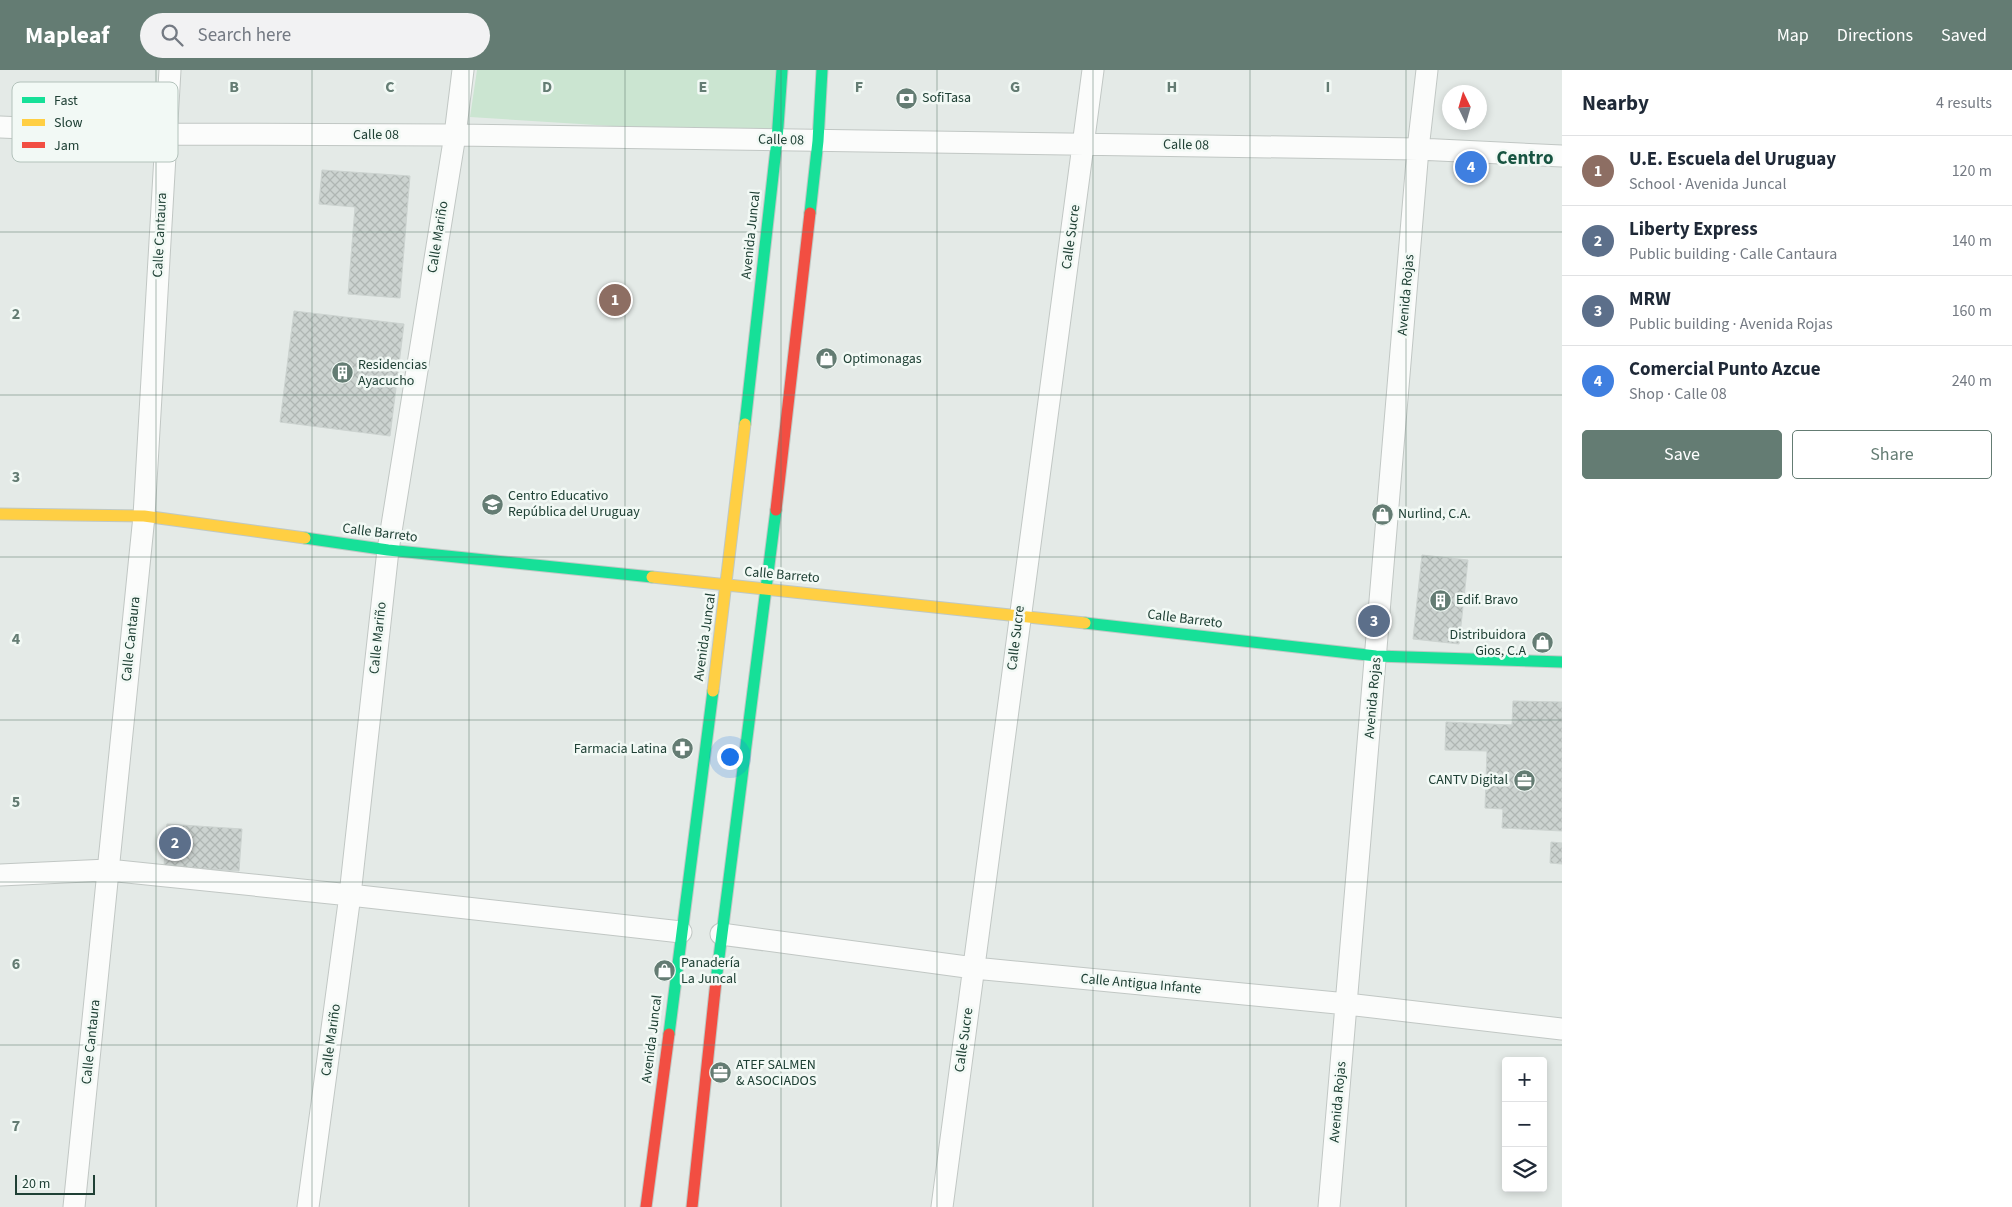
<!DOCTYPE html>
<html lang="en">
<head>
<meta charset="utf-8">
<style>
	body { margin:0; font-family:"Source Sans 3",sans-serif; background:#f2f2f3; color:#1f2937 }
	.controls { position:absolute; right:15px; bottom:15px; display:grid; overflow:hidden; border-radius:5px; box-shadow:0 2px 8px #0003 }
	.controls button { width:45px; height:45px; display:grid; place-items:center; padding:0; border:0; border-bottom:1px solid #e0e1e3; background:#fff; color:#1f2937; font:25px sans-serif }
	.compass { position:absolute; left:1442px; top:15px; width:45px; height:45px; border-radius:50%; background:#fff; box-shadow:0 2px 8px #0003; rotate:355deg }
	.scale { position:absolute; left:15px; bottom:12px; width:80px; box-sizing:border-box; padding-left:5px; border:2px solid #1f4035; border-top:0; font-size:14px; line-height:18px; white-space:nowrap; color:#1f4035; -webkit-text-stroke:4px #f2f9f5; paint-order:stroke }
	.you { position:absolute; left:729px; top:686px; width:18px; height:18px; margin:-12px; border:4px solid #fff; border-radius:50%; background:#1a73e8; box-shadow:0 0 0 8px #1a73e833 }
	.badge { display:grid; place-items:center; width:32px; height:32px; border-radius:50%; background:#647c73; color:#fff; font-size:16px; font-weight:700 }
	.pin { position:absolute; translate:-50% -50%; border:2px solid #fff; box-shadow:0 1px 5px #0006 }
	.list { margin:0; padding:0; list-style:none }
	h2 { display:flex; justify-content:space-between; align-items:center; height:65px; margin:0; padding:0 20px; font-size:21px }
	h2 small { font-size:16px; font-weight:400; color:#747a83 }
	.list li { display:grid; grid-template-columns:32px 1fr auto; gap:15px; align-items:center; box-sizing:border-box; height:70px; padding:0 20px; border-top:1px solid #e0e1e3 }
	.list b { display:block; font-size:19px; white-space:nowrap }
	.list p { margin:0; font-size:16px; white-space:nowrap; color:#747a83 }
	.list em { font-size:16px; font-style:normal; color:#747a83 }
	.actions { display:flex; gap:10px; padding:15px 20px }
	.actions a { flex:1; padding:11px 0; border:1px solid #647c73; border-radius:5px; text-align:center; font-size:18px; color:#647c73 }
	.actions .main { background:#647c73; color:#fff }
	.icon { flex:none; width:28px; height:28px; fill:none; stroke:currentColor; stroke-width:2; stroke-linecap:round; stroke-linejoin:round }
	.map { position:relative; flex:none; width:1562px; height:1137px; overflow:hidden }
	header { display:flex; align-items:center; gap:30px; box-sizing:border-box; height:70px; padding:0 25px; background:#647c73; color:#fff }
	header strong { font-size:24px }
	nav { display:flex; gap:28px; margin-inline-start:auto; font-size:18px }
	.search { width:350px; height:45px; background:#f2f2f3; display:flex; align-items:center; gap:12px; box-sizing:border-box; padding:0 18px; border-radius:28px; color:#747a83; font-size:19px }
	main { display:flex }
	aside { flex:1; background:#fff }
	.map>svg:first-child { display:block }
</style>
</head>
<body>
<header>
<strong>Mapleaf</strong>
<div class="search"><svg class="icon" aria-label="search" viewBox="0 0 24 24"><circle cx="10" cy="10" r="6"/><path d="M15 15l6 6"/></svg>Search here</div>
<nav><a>Map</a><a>Directions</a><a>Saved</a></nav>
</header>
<main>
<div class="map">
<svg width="1562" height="1137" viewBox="0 0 1562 1137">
	<defs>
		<pattern id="building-cross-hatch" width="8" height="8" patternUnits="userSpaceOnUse" patternTransform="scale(1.25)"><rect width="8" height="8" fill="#ccd3d0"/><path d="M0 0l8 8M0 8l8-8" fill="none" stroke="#afb6b3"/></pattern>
	</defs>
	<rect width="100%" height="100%" fill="#e4eae7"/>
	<path fill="#cbe5d1" d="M477,0H778L773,66L470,47Z"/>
	<path fill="url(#building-cross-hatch)" stroke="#ccd3d0" d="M322,100L410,106L400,228L348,224L355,137L319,134Z
		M294,241L404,254L390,366L280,352Z
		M1422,485L1468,490L1459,574L1413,569Z
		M1513,631L1562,632V761L1502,758L1503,739L1485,738L1487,681L1445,680L1446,652L1512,655Z
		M167,754L242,759L239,801L164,796Z
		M1551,772L1562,773V794L1550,793Z"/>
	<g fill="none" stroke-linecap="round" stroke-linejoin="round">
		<defs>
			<path id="street" d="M0,57L166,64L455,65L1418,79L1562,86
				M0,805L108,800L350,825L681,862
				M721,864L974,898L1347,934L1562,959
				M74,1137L144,446L170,0
				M308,1137L350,825L388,480L455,65L463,0
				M942,1137L1093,0
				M1329,1137L1418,79L1427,0"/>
			<path id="fast" d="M810,143L818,71L822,0
				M745,354L777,70L782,0
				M305,468L388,480L652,507
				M1085,553L1376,586L1562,592
				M716,911L776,440
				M669,964L713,621"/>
			<path id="slow" d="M0,444L144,446L305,468
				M652,507L1085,553
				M713,621L745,354"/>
			<path id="jam" d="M776,440L810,143
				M646,1137L669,964
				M692,1137L716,911"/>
		</defs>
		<use href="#street" stroke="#c1c7c4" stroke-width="23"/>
		<use href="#fast" stroke="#bfc8c4" stroke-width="13"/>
		<use href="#slow" stroke="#bfc8c4" stroke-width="13"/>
		<use href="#jam" stroke="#bfc8c4" stroke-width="13"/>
		<use href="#street" stroke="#fbfcfb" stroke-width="21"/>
		<use href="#fast" stroke="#16e098" stroke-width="11"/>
		<use href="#slow" stroke="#ffcf43" stroke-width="11"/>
		<use href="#jam" stroke="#f24e42" stroke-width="11"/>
	</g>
	<path fill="none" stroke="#647c73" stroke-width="1" stroke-opacity="0.55" d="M156,0V1137M312,0V1137M469,0V1137M625,0V1137M781,0V1137M937,0V1137M1093,0V1137M1250,0V1137M1406,0V1137M0,162H1562M0,325H1562M0,487H1562M0,650H1562M0,812H1562M0,975H1562"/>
	<defs>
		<symbol id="bank-disc" viewBox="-11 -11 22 22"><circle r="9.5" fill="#647c73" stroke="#f2f9f5"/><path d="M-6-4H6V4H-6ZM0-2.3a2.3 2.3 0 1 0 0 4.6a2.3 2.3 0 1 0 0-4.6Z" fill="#fff"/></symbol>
		<symbol id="shop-disc" viewBox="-11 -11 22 22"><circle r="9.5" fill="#647c73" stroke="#f2f9f5"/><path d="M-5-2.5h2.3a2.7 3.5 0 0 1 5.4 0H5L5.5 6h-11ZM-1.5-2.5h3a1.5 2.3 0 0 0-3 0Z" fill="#fff"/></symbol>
		<symbol id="building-disc" viewBox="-11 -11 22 22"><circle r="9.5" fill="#647c73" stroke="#f2f9f5"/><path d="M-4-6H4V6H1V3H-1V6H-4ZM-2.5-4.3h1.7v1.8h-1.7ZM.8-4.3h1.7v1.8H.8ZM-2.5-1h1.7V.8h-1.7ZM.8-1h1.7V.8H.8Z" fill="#fff"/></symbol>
		<symbol id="school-disc" viewBox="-11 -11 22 22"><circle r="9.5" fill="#647c73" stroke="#f2f9f5"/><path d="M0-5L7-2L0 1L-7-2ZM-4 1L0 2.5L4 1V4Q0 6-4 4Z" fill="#fff"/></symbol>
		<symbol id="pharmacy-disc" viewBox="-11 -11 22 22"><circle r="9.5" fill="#647c73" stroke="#f2f9f5"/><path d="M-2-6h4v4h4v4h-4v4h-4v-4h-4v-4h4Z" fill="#fff"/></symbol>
		<symbol id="office-disc" viewBox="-11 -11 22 22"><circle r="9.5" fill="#647c73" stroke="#f2f9f5"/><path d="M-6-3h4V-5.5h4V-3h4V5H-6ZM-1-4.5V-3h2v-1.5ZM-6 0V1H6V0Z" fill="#fff"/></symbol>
	</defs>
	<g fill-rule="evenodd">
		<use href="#bank-disc" x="894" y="16" width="25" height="25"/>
		<use href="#shop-disc" x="814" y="276" width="25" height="25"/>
		<use href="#building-disc" x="330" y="290" width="25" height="25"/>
		<use href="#school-disc" x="480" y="422" width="25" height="25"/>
		<use href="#shop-disc" x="1370" y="432" width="25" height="25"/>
		<use href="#building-disc" x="1428" y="518" width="25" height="25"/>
		<use href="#shop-disc" x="1530" y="560" width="25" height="25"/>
		<use href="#pharmacy-disc" x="670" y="666" width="25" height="25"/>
		<use href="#office-disc" x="1512" y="698" width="25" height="25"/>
		<use href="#shop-disc" x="652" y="888" width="25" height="25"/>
		<use href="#office-disc" x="708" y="990" width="25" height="25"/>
	</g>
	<g text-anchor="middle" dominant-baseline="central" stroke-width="5" stroke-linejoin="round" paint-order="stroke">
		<g font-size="14" fill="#1f4035" stroke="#f2f9f5" text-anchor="start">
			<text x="922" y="28">SofiTasa</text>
			<text x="843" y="289">Optimonagas</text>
			<text x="358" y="295">Residencias<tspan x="358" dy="16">Ayacucho</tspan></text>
			<text x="508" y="426">Centro Educativo<tspan x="508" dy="16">República del Uruguay</tspan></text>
			<text x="1398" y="444">Nurlind, C.A.</text>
			<text x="1456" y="530">Edif. Bravo</text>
			<text x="1526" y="565" text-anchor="end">Distribuidora<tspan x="1526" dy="16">Gios, C.A</tspan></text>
			<text x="667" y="679" text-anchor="end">Farmacia Latina</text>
			<text x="1508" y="710" text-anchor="end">CANTV Digital</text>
			<text x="681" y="893">Panadería<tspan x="681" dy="16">La Juncal</tspan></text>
			<text x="736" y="995">ATEF SALMEN<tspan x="736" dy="16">&amp; ASOCIADOS</tspan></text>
		</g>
		<g font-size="14" fill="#1f4035" stroke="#f2f9f5">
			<text x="376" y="65">Calle 08</text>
			<text transform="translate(781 70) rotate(1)">Calle 08</text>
			<text transform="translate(1186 75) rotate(1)">Calle 08</text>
			<text transform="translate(160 165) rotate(-87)">Calle Cantaura</text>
			<text transform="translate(751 165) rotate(-84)">Avenida Juncal</text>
			<text transform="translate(438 167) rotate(-81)">Calle Mariño</text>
			<text transform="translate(1071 167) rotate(-82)">Calle Sucre</text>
			<text transform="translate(1406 225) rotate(-85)">Avenida Rojas</text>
			<text transform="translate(380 463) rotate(7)">Calle Barreto</text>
			<text transform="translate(782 505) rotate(5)">Calle Barreto</text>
			<text transform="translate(1185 549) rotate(7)">Calle Barreto</text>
			<text transform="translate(705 567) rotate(-82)">Avenida Juncal</text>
			<text transform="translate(378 568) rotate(-84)">Calle Mariño</text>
			<text transform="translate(1016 568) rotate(-83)">Calle Sucre</text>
			<text transform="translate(131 569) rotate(-84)">Calle Cantaura</text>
			<text transform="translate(1373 628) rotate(-85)">Avenida Rojas</text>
			<text transform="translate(1141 914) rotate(5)">Calle Antigua Infante</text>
			<text transform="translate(652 969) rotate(-83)">Avenida Juncal</text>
			<text transform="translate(331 970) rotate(-82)">Calle Mariño</text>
			<text transform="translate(964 970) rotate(-82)">Calle Sucre</text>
			<text transform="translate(91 972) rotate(-84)">Calle Cantaura</text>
			<text transform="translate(1338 1032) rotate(-85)">Avenida Rojas</text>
		</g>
		<g font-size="19" font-weight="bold" fill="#185542" stroke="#f2f9f5">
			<text x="1525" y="88">Centro</text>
		</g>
	</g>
	<rect x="12" y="12" width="166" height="80" rx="8" fill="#f2f9f5" stroke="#b3c2bb" stroke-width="1"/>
	<rect x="22" y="27" width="23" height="6" fill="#16e098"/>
	<rect x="22" y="49" width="23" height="7" fill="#ffcf43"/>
	<rect x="22" y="72" width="23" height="6" fill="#f24e42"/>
	<g font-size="14" fill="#1f4035">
		<text x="54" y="35">Fast</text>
		<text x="54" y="57">Slow</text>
		<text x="54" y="80">Jam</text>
	</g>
	<g font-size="16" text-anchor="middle" font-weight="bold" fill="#647c73" stroke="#f2f9f5" stroke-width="5" stroke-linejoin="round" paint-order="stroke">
		<text x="234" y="22">B</text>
		<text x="390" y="22">C</text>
		<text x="547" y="22">D</text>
		<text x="703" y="22">E</text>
		<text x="859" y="22">F</text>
		<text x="1015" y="22">G</text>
		<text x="1172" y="22">H</text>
		<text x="1328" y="22">I</text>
		<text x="16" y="249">2</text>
		<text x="16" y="412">3</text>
		<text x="16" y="574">4</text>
		<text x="16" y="737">5</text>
		<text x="16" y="899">6</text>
		<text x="16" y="1061">7</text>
	</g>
</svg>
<div class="controls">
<button>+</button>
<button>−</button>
<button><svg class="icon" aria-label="layers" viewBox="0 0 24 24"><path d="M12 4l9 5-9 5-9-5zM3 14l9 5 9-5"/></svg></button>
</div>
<svg class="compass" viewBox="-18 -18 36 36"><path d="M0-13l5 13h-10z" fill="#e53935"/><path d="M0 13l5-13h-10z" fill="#747a83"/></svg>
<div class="scale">20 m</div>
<div class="you"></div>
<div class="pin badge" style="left:615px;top:230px;background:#8d6e63">1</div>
<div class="pin badge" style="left:175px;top:773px;background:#5c6f8a">2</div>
<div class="pin badge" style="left:1374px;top:551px;background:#5c6f8a">3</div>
<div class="pin badge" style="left:1471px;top:97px;background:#3f7fe0">4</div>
</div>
<aside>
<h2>Nearby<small>4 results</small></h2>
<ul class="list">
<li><span class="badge" style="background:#8d6e63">1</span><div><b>U.E. Escuela del Uruguay</b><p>School · Avenida Juncal</p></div><em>120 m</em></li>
<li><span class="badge" style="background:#5c6f8a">2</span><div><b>Liberty Express</b><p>Public building · Calle Cantaura</p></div><em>140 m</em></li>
<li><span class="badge" style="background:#5c6f8a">3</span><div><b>MRW</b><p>Public building · Avenida Rojas</p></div><em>160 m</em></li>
<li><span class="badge" style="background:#3f7fe0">4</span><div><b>Comercial Punto Azcue</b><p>Shop · Calle 08</p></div><em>240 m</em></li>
</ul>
<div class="actions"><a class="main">Save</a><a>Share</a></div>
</aside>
</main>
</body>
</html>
